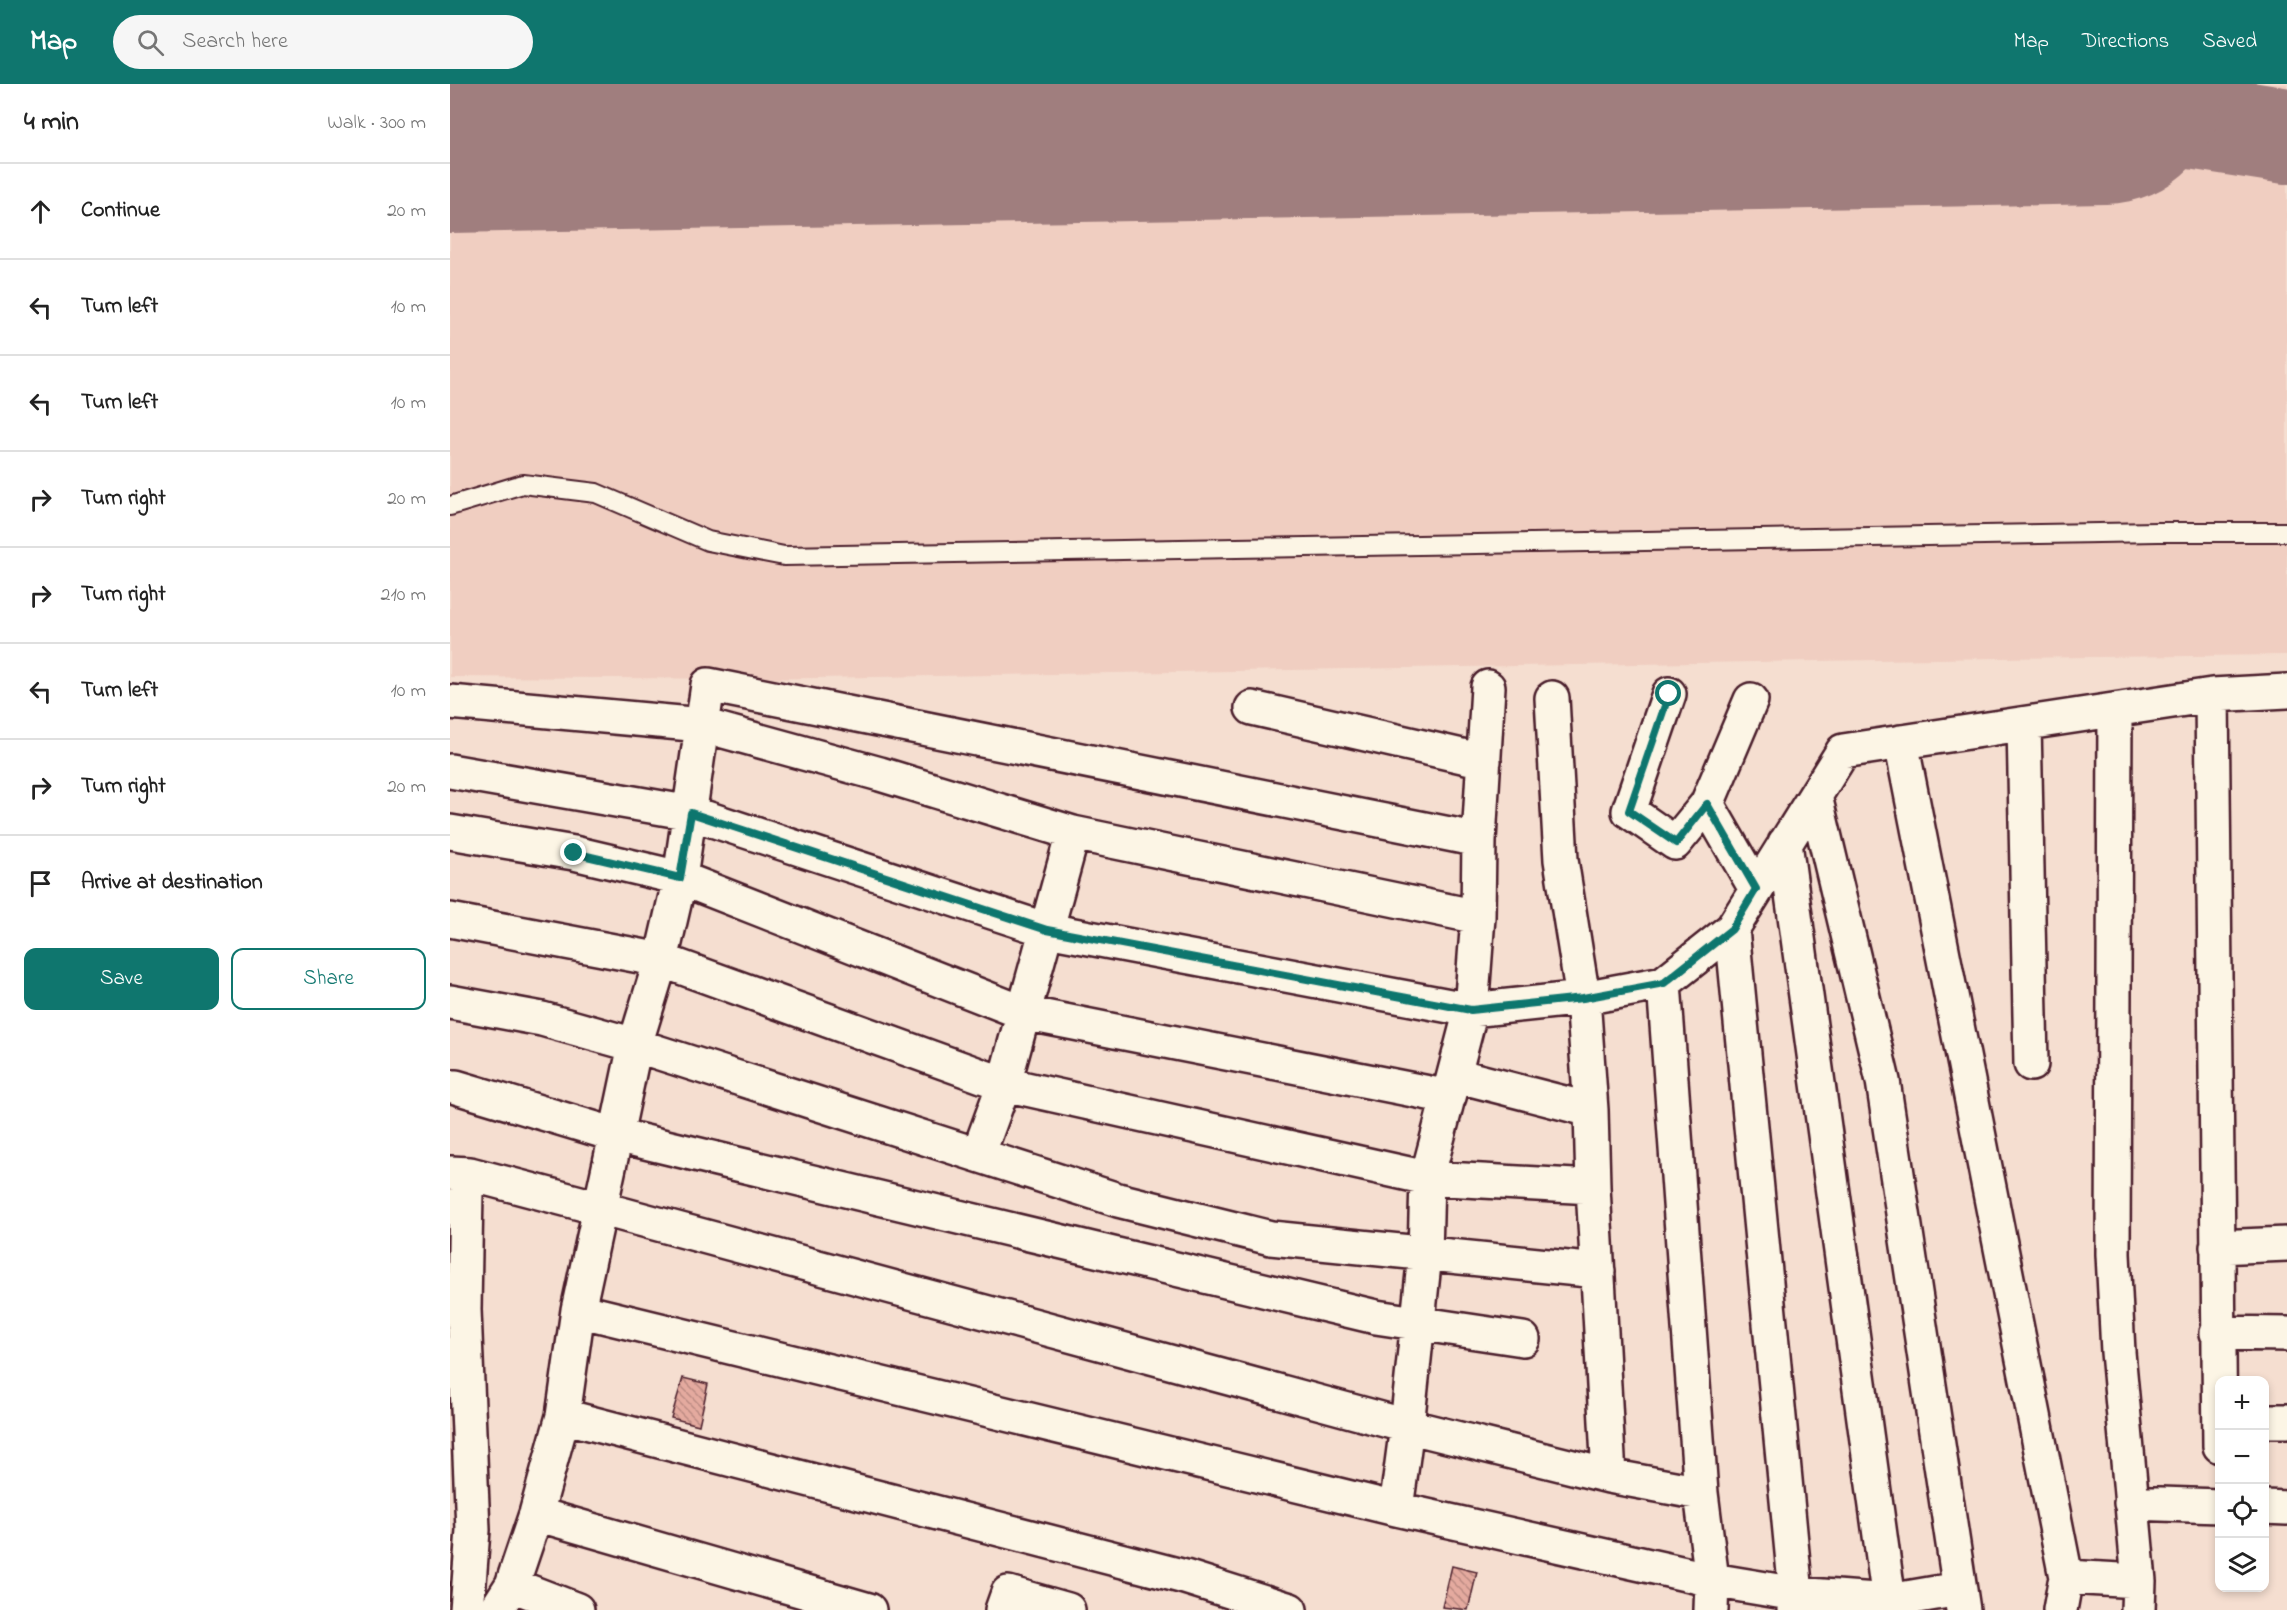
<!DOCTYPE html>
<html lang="en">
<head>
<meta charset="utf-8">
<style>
	body { margin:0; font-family:"Indie Flower",sans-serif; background:#f6f6f6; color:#222 }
	.controls { position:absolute; right:18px; bottom:18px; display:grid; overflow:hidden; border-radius:12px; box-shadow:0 3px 9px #0003 }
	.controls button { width:54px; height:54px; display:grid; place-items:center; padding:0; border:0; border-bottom:2px solid #e0e0e0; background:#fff; color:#222; font:30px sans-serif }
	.stop { position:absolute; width:18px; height:18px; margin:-14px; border:4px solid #0f766e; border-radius:50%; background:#fff }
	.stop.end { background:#0f766e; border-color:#fff; box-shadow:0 2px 6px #0008 }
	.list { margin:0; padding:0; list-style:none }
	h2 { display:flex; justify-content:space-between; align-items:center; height:78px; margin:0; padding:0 24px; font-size:26px }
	h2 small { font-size:20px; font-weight:400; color:#767676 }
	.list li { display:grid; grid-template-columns:39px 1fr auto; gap:18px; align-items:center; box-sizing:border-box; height:96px; padding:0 24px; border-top:2px solid #e0e0e0 }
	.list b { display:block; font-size:22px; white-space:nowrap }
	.list em { font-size:20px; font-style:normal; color:#767676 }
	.actions { display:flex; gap:12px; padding:18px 24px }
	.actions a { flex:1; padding:14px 0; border:2px solid #0f766e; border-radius:12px; text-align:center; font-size:21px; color:#0f766e }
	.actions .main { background:#0f766e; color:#fff }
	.icon { flex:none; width:33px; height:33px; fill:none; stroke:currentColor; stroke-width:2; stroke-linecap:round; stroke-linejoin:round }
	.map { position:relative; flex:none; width:1837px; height:1526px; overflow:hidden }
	header { display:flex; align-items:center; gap:36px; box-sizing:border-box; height:84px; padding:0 30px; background:#0f766e; color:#fff }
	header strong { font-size:28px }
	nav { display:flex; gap:33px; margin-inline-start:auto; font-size:21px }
	.search { width:420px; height:54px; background:#f6f6f6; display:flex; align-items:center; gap:15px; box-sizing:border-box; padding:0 21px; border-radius:33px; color:#767676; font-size:22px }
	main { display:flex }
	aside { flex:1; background:#fff }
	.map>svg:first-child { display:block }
</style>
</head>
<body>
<header>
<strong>Map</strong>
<div class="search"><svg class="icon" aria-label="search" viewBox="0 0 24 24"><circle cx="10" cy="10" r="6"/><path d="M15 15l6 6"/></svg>Search here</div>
<nav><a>Map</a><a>Directions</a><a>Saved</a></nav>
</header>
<main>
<aside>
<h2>4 min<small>Walk · 300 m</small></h2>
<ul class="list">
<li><svg class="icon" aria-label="ahead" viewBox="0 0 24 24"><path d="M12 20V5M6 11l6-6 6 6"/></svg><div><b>Continue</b></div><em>20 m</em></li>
<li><svg class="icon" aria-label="left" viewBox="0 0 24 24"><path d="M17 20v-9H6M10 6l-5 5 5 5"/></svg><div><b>Turn left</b></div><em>10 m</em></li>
<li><svg class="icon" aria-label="left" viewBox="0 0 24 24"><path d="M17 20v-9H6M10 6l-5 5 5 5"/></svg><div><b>Turn left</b></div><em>10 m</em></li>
<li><svg class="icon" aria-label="right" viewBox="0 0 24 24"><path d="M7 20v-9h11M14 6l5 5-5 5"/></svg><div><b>Turn right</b></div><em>20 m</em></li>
<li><svg class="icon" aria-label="right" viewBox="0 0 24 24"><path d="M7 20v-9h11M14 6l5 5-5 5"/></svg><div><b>Turn right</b></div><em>210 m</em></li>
<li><svg class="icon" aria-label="left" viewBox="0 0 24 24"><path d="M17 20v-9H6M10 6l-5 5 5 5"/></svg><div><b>Turn left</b></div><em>10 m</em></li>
<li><svg class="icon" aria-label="right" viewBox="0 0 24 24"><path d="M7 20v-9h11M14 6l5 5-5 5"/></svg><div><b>Turn right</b></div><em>20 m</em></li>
<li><svg class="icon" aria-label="arrive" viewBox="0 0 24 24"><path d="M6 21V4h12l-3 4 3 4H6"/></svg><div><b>Arrive at destination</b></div></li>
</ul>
<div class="actions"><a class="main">Save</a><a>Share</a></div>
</aside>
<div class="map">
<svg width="1837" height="1526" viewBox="0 0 1837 1526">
	<defs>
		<pattern id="building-back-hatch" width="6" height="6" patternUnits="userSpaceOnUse" patternTransform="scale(1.5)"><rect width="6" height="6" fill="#e4aa9f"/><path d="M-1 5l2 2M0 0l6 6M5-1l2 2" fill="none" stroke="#bb8a82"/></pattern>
	</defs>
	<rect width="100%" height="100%" fill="#f5ded0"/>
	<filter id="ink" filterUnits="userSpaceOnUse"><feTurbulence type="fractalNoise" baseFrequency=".0167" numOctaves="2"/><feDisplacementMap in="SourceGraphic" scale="12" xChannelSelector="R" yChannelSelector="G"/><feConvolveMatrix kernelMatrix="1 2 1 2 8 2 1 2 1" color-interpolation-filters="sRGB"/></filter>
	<g filter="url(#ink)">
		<path fill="#f0cec1" d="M0,0H1837V571L1548,574L304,595L0,593Z"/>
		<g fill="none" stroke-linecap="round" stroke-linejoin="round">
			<path stroke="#a07e7e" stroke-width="96" d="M1525,3L1837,52"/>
			<path stroke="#a07e7e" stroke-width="240" d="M0,29L1654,0"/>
		</g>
		<path fill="url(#building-back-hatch)" stroke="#4a1f2b" stroke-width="1.5" d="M233,1294L258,1300L249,1341L221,1334Z
			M1002,1482L1027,1488L1018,1526L992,1523Z
			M0,1498L8,1499L4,1526H0Z"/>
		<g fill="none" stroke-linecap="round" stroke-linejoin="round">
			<defs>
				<path id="service" d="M0,422L73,400L146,409L258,457L334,472L1708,448H1837"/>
				<path id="minor" d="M1219,610L1179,727L1225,759L1257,720L1301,616
					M1762,611L1770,1362
					M0,618L252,641L430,690L623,749L1028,833L1021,926L977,1094L975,1170L957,1342L946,1425
					M802,624L1034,677
					M1665,626L1663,1170L1668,1268L1689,1497L1688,1526
					M1574,640L1581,980
					M1451,658L1616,1493L1689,1497
					M0,687L241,729L597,846L1021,926L1133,914L1214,899L1282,845L1393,667L1762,611L1837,607
					M1365,712L1433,997L1513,1526
					M1257,720L1306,805
					M0,748L124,769L230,794L574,929L999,1013L1005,991L1141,1026
					M1029,756L1038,603
					M1335,759L1439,1517L1438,1526
					M1028,833L1029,756L258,601L230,794L211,876L185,961L166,1051L926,1233L1073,1255
					M0,836L211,876L554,1000L977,1094L1143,1103L1141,1026L1133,914L1111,776L1102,614
					M1282,845L1346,1510L1345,1526
					M1214,899L1251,1409L1262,1496L1261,1526
					M0,918L92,935L185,961L668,1116L821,1154L1148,1187
					M6,1003L166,1051L128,1226L113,1332L86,1430L62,1501L46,1526
					M528,1071L554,1000L623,749
					M0,1089L20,1090L149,1124L957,1342L1159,1392L1251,1409
					M1143,1103L1159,1392
					M1767,1163L1837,1160
					M128,1226L946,1425L1262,1496L1346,1510L1439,1517L1509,1505
					M1767,1249L1837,1250
					M113,1332L735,1493L840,1526
					M1814,1337H1837
					M1681,1419L1770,1422
					M1814,1423L1837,1424
					M86,1430L419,1526
					M62,1501L127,1526
					M17,1526L23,1446L14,1226L16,1106L20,1090
					M552,1526L558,1509L618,1526
					M1610,1526L1616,1493"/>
			</defs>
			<use href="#service" stroke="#4a1f2b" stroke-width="22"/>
			<use href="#minor" stroke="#4a1f2b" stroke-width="38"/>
			<use href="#service" stroke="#fcf5e5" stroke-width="18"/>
			<use href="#minor" stroke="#fcf5e5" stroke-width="33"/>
		</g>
	</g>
	<g fill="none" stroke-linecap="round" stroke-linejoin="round" filter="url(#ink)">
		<path stroke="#0f766e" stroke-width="8" d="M124,769L230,794L241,729L597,846L1021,926L1133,914L1214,899L1282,845L1306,805L1257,720L1226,759L1179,727L1219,610"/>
	</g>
</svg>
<div class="controls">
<button>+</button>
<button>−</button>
<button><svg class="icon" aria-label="locate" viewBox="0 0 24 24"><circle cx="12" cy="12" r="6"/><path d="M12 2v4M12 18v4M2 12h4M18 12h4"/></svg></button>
<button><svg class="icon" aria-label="layers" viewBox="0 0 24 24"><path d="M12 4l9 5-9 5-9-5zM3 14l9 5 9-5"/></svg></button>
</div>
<div class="stop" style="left:1219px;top:610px"></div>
<div class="stop end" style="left:124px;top:769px"></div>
</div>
</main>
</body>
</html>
